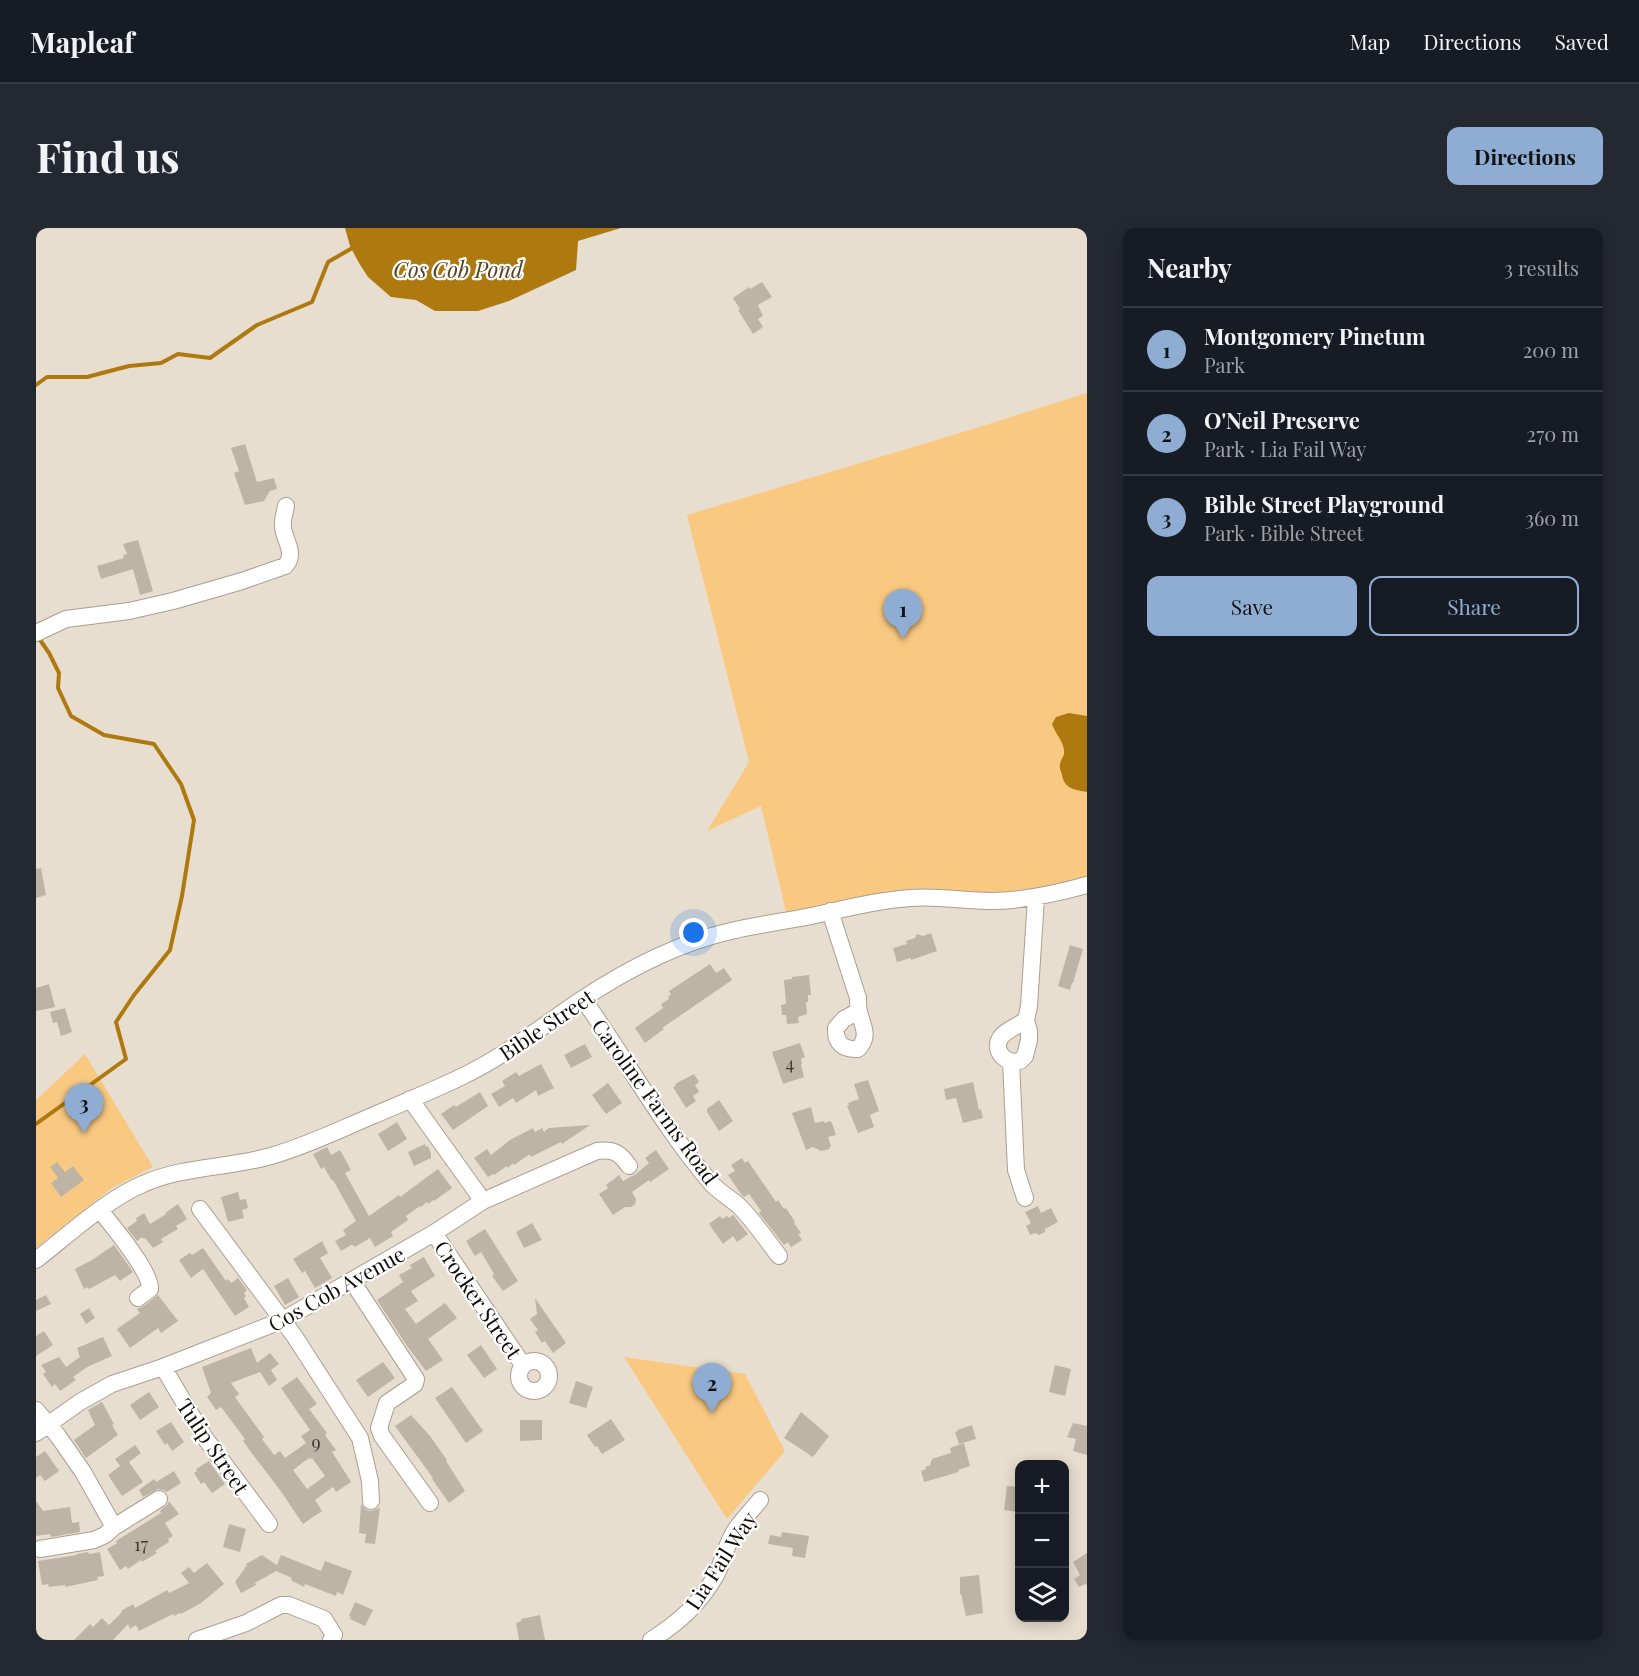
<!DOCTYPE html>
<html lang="en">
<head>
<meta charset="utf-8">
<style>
	body { margin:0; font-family:"Playfair Display",serif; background:#242831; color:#f1f3f6 }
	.controls { position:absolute; right:18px; bottom:18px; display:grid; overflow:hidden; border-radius:12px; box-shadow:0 3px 15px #0003 }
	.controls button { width:54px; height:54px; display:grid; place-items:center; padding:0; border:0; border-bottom:2px solid #363941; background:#171b24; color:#f1f3f6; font:30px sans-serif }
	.you { position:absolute; left:658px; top:705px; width:21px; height:21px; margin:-15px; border:4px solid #fff; border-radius:50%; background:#1a73e8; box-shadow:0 0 0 9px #1a73e833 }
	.badge { display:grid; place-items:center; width:39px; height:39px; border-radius:50%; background:#8fadd3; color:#111; font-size:20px; font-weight:700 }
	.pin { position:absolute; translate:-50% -50px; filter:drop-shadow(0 2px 3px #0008) }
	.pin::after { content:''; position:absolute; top:32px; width:21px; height:18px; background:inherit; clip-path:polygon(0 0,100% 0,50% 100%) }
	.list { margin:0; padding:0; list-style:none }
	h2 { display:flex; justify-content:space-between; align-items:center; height:78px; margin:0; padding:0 24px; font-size:26px }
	h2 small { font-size:20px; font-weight:400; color:#9ea1a6 }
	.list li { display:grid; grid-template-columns:39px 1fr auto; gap:18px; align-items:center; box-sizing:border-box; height:84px; padding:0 24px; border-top:2px solid #363941 }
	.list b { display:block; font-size:22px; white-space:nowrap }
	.list p { margin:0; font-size:20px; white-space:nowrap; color:#9ea1a6 }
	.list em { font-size:20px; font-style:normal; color:#9ea1a6 }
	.actions { display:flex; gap:12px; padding:18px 24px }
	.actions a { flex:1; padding:14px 0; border:2px solid #8fadd3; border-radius:12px; text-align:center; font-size:21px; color:#8fadd3 }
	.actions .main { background:#8fadd3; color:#111 }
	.icon { flex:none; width:33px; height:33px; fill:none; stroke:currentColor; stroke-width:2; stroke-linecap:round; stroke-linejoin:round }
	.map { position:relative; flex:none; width:1051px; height:1412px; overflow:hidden; border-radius:12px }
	header { display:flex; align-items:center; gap:36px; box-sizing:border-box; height:84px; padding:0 30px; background:#171b24; border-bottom:2px solid #363941 }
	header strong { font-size:28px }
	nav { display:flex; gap:33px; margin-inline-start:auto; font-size:21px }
	.intro { display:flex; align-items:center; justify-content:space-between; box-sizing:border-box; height:144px; padding:0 36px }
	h1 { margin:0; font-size:42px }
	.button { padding:15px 27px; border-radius:12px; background:#8fadd3; color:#111; font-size:21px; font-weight:700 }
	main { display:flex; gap:36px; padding:0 36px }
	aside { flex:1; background:#171b24; border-radius:12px; box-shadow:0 3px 15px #0003 }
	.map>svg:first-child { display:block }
</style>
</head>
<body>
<header>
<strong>Mapleaf</strong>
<nav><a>Map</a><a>Directions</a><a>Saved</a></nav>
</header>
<div class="intro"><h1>Find us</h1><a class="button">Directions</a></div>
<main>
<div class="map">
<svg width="1051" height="1412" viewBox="0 0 1051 1412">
	<rect width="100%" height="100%" fill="#e8decf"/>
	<path fill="#f9c982" d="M1051,165V649L981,664L752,692L725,578L671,603L713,534L651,287L927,204Z
		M49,826L117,939L76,960L0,1020V872Z
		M588,1129L709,1146L749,1223L691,1291Z"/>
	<path fill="#ae790f" d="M309,0H585L542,13L540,42L473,73L442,83H399L380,72L355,69L332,49L323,35L314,18Z
		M1033,485L1051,488V564C1038,562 1028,560 1026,547C1025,543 1023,540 1024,537C1024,532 1029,528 1028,523C1028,514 1019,505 1016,496L1020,489Z"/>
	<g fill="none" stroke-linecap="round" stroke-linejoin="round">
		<path stroke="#ae790f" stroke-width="4" d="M0,157L11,149H51L93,138L125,135L142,126L174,130L221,97L276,74L292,34L318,19
			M0,896L90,831L80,794L98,767L134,722L146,668L158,592L145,556L118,516L68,507L35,488L22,460L23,445L13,425L2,409"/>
	</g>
	<path fill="#beb4a5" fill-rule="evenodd" d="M726,54L736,69L722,77L727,88L722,91L727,99L717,106L702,82L704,81L697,70L713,59L714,61Z
		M209,216L221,254L238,250L241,261L234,263L228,273L209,277L198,245L203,243L195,220Z
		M102,312L117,363L104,367L97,341L65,351L61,338L88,330L87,327L91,326L87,316Z
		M5,640L10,667L0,670V641Z
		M895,705L901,723L875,732V730L861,734L857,720L871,716L870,713L879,710L881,706L887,708Z
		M1034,717L1047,721L1037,755H1036L1034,762L1022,758Z
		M674,736L680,745L688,740L696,752L626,800L628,801L609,815L599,800L627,780L625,776L633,771L632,769L635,766L633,763Z
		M773,747L775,767H772V774H770L771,786L762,789L763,795L751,796L750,787H746L745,777L750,776L748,752L756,751V749Z
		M13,756L19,779L0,783V760Z
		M29,780L36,804L25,808L21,794L17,795L14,784Z
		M764,815L769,829L765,831L766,836L765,837L768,849L747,856L736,824Z
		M549,816L556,829L535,840L528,827Z
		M505,836L518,860L502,868L500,862L480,875L477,870L463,879L455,866L469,858L466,853L480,844L483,848Z
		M658,846L663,854L659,857L663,864L657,868L660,873L650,880L637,859L640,858L639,856Z
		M832,852L843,883L834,887L838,899L822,905L811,878L813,877L812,875L823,871L818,856Z
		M937,854L943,882L945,881L947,890L927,895L920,870L910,872L908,861Z
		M572,855L586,875L570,886L556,867Z
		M444,864L452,878L417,902L405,886L418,877L420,879Z
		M683,872L697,893L683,903L671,884V881Z
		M775,879L779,895L787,893L789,895L794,893L796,895L800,907L792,909L795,918L793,921L785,923L777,919L770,922L756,885Z
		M361,894L371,911L352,923L342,906Z
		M554,897L526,916L525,914L495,929L494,926L478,937L477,935L472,940L471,938L458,947L457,946L452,949L438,930L451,921L455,927L474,912L497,900L499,904L506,900L508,904L513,900Z
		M389,916L390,919L392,918L395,926V930L378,938L372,924Z
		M291,919L295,927L304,922L315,942L309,945L333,988L363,967L364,969L402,941L416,960L398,973L397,972L392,976L391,974L385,979L384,978L370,988L372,992L355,1004L357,1008L339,1019L334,1010L319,1019L317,1017H315L305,1023L299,1013L310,1007L307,1002L320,993L297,952L296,953L288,939L285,941L277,926Z
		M620,922L633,941L614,954L613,952L596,964L600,971L599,976L595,979H589L577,987L563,966L572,960L570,957L583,947L587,953L600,946L613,935L609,930Z
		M706,930L709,935L712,933L740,974L742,972L748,981L750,980L759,994L758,995L765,1005L762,1006L766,1012L755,1019L752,1014L748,1017L723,985L725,983L713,966L708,969L705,966L692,947L699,943L695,937Z
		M21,934L29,944L37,938L48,952L25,969L15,955L22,950L14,939Z
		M202,964L204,972L210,971L212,980L206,982L208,990L192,994L185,969Z
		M142,976L151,991L140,998L142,1001L125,1011L127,1014L117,1020L109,1010L108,1011L106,1009L101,1013L91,1000L101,993L100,990L108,985L114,996L130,986L129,985Z
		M1002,978L1005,985L1015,980L1022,994L1009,1001V1004L1003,1007L999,1005L994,1007L990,998L995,995L989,984Z
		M697,987L712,1006L701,1014L697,1008L687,1016L673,996L684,988L686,991L691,988L693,990Z
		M496,995L506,1012L488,1020L480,1004Z
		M449,1001L482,1053L467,1063L456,1048L458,1046L445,1024L439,1028L430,1013Z
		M286,1013L292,1025L284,1030L296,1050L279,1060L269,1043L266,1045L257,1031Z
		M78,1017L97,1044L84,1053L79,1047L53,1061L51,1059L48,1061L39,1041L56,1032Z
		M167,1020L190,1053L192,1051L195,1055L202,1050L211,1062L208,1065L210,1068L208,1070L213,1079L199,1088L167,1041L155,1050L143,1032L154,1025L156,1027Z
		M388,1029L399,1048L375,1063L382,1073L369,1081L380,1096L409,1075L421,1090L392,1111L407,1132L390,1143L371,1118L341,1072L367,1054L363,1047L376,1040L374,1037Z
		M252,1050L263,1069L249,1077L238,1058Z
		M10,1067L15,1076L0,1083V1072Z
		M122,1067L142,1093L125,1105L122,1100L94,1120L81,1101L104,1085L101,1081L108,1078Z
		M499,1070L530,1115L517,1125L509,1113L506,1115L499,1104L502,1102L494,1091L501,1086Z
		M53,1080L59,1090L50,1096L44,1086Z
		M8,1103L17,1117L0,1128V1108Z
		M67,1109L76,1128L51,1139L37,1149L40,1152L24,1163L19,1156L16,1159L7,1146L10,1144L5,1137L23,1129L30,1139L44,1129L41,1120Z
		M445,1117L461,1141L448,1150L431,1127Z
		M215,1120L221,1135L234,1125L243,1136L235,1142L241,1152L233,1158L224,1144L195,1155L203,1166L199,1169L228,1209L226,1211L238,1227L244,1223L249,1230L270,1215L265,1208L274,1202L245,1160L261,1149L281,1176L273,1181L291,1205L289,1207L300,1222L296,1224L314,1252L315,1254L300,1264L297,1259L279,1272L286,1283L267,1296L244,1262L212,1220L207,1213L209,1211L185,1179L180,1182L171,1169L175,1165L166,1139ZM273,1230L274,1231L276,1230L289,1248L271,1261L257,1242Z
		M347,1134L359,1150L332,1169L320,1152Z
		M1019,1137L1035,1141L1029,1168L1013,1164Z
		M540,1153L557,1159L550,1180L533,1175Z
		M416,1159L447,1203L430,1215L399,1170Z
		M113,1164L123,1179L104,1192L94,1177Z
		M66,1174L78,1196L76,1197L82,1207L50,1230L38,1212L59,1197L52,1182Z
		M765,1184L793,1208L777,1229L748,1210Z
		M375,1187L394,1208L411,1232L410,1233L429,1263L413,1275L396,1251L397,1250L359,1198Z
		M575,1191L589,1212L566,1226L561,1218L559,1219L551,1207Z
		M484,1192H506V1212L484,1213Z
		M135,1194L148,1214L136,1223L131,1215L129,1217L120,1203Z
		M1037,1195L1051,1198V1227L1037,1223L1040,1211L1031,1209Z
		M936,1197L940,1211L923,1216L919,1204L922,1203L921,1202Z
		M928,1215L934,1238L922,1242L923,1244L888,1254L885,1243L890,1241L889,1239L894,1237L896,1231L915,1225L914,1220Z
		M99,1217L105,1225L93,1234L107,1254L86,1268L72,1247L84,1238L79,1231Z
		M9,1223L23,1243L9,1253L4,1247L0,1250V1229Z
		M173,1233L189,1256L176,1265L168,1254L165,1256L158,1245L161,1243L160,1241Z
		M138,1243L145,1255L131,1264L127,1262L122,1261L107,1269L103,1262L118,1251L120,1254Z
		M971,1258L984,1259V1284L968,1282Z
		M0,1273L7,1283L34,1279L36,1295L43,1294L44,1304L15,1309L14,1306L0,1308Z
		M133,1273L143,1286L129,1295L137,1308L132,1311L133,1314L119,1323L121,1325L106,1334L105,1332L92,1341L90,1338L84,1342L71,1321L81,1315L80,1313L125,1285L124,1283L132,1276Z
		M325,1276L330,1282L335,1283L344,1280L339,1316L329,1315L330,1306L323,1305Z
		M193,1296L210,1301L204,1324L187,1319Z
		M746,1304L773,1308L769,1330L756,1328L757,1320L732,1316L734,1307L745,1309Z
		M52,1324L53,1326L64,1324L68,1348L61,1349L62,1352L29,1359V1357L13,1359L12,1356L6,1357L2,1333L41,1327V1326Z
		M1051,1325V1358L1050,1356L1043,1359L1038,1351L1044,1347L1037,1334Z
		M226,1327L241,1337L245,1327L285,1343L289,1333L316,1343L307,1367L301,1364L300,1368L269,1356L268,1359L258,1354L255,1352L256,1350L240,1343L219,1355L220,1357L205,1365L199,1354L211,1337L210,1336Z
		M171,1335L188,1356L165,1375L145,1386L144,1385L138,1388L137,1386L103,1403L100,1397L94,1401L92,1396L77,1412H38L54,1396L57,1399L66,1390L73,1397L86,1384L85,1383L97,1376L99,1380L131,1362L133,1365L153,1355L145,1345L153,1339L158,1345Z
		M943,1347L947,1385L930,1388L925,1366H924V1349Z
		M319,1374L337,1382L329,1398L314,1391L315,1389L313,1388Z
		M504,1387L509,1412H483L480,1395L485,1393V1391Z"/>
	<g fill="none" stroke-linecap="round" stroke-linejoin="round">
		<defs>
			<path id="minor" d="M0,405L30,391L93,383L137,373L206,353L249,338C261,326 248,312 247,299C246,292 249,284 250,278
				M794,683L822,770C822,774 822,780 823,784C827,799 834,808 822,821C807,822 799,815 800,800L808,791L823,783
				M547,771C590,831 627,899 675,955C683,964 694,970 703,978C718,993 730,1011 743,1028
				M990,792C982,798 970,802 965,809C955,823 971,837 984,833L989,828L993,812V803L990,792L993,778L1000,670
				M975,833L980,942L989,970
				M374,871L447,973
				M164,981L259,1109L324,1210L334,1253L335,1273
				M64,982C76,998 115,1043 114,1061L102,1070
				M398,1005L487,1137
				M0,1032C31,1008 71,971 107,956C147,938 193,940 235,928C270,918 303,902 336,888C366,875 396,863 425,849C469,828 505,799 545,772C590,742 642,715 695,703C723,696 752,693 780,687C812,680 843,672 875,670C902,668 929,673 955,673C988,673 1019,666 1051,657
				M316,1053L380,1151L379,1156L351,1175L343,1200L346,1208L394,1275
				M483 1148a15 15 0 1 1 30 0a15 15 0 1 1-30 0Z
				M127,1139L169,1210L233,1296
				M0,1182L22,1208L47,1244L78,1299
				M0,1205L44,1174L76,1156L127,1139L247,1092L398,1005L447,973L561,923C578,921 584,925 593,938
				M4,1321L58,1312L69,1307L78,1299L123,1271
				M161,1412L210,1395L245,1377H253L288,1391L298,1407L295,1412
				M615,1412C642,1395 664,1376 680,1347C688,1332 690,1315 700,1301C707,1291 716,1282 724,1272"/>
		</defs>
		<use href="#minor" stroke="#a99f90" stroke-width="18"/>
		<use href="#minor" stroke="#fff" stroke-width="16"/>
	</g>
	<g text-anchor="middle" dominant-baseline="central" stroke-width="4.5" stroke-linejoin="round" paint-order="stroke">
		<g font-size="18" fill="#3b362e">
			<text x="754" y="835">4</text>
			<text x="280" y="1214">9</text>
			<text x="105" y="1316">17</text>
		</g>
		<g font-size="21" fill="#0f0c07" stroke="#fff">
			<text transform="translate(510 796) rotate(-34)">Bible Street</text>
			<text transform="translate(620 873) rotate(54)">Caroline Farms Road</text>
			<text transform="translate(300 1060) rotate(-29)">Cos Cob Avenue</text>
			<text transform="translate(443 1071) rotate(56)">Crocker Street</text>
			<text transform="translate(178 1218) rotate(56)">Tulip Street</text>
			<text transform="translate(684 1332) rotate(-57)">Lia Fail Way</text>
		</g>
		<g font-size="22" font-style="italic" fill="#58401b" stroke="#fff">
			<text x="422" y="41">Cos Cob Pond</text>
		</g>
	</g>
</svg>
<div class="controls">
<button>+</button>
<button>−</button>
<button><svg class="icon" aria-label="layers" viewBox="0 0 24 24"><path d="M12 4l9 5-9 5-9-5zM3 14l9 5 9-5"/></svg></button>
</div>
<div class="you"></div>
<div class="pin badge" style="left:867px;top:411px">1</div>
<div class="pin badge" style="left:676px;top:1185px">2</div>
<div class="pin badge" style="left:48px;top:905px">3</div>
</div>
<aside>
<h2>Nearby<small>3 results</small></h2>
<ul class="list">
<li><span class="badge">1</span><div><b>Montgomery Pinetum</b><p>Park</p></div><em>200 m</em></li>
<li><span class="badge">2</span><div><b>O'Neil Preserve</b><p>Park · Lia Fail Way</p></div><em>270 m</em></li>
<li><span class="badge">3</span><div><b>Bible Street Playground</b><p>Park · Bible Street</p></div><em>360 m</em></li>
</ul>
<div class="actions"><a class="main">Save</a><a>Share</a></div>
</aside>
</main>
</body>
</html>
